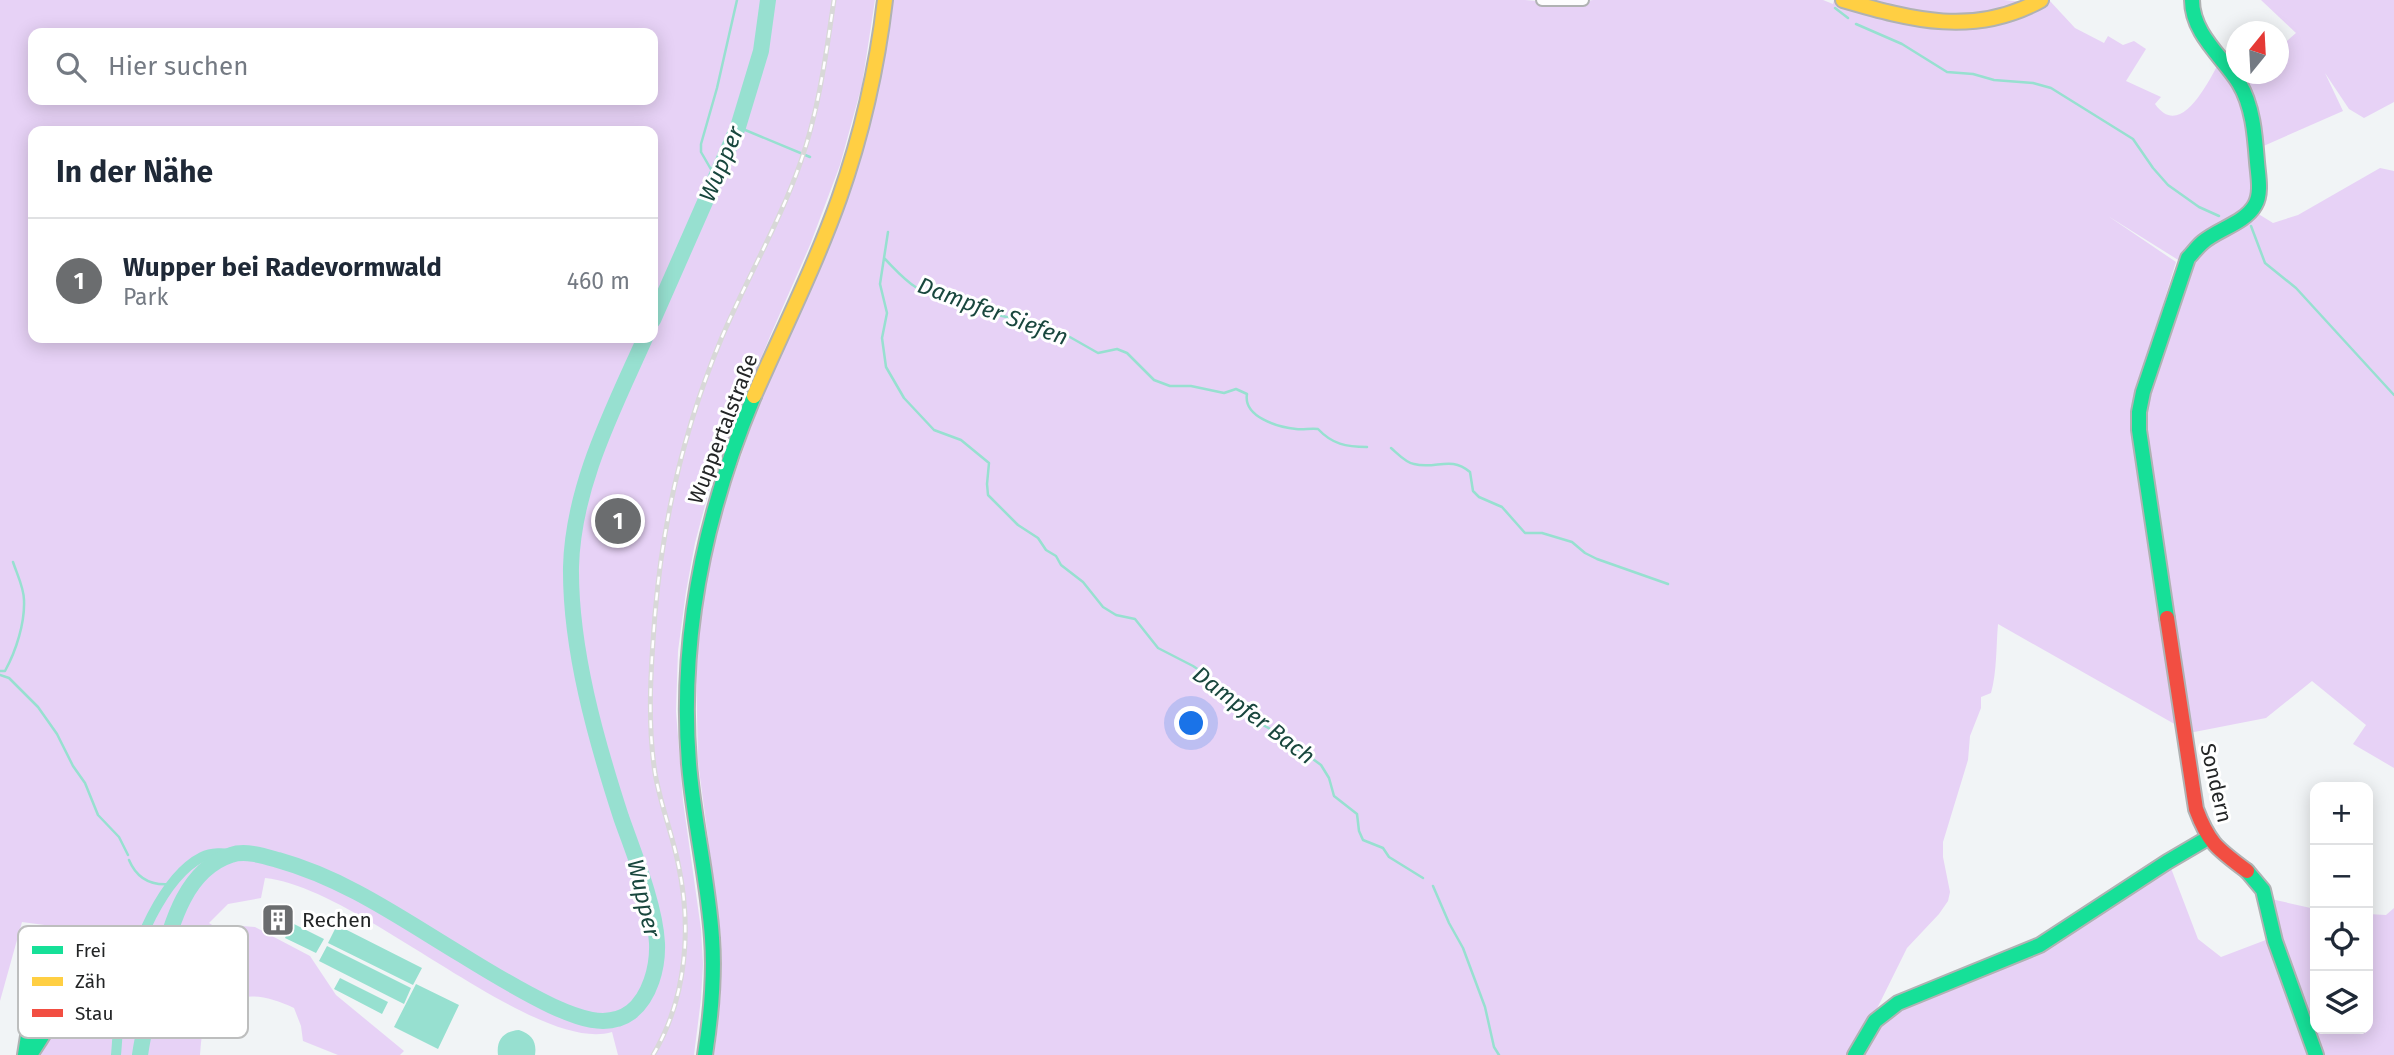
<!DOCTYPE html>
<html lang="de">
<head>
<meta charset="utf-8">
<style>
	body { margin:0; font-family:"Fira Sans",sans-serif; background:#f6f6f7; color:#1f2937 }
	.controls { position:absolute; right:21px; bottom:21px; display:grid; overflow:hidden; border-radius:14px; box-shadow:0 4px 18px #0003 }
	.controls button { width:63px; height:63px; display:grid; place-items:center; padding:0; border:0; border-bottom:2px solid #e0e1e3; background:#fff; color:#1f2937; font:35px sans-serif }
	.compass { position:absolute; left:2226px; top:21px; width:63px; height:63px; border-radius:50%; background:#fff; box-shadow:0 4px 18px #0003; rotate:18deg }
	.you { position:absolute; left:1192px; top:724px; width:24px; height:24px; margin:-18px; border:5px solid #fff; border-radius:50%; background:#1a73e8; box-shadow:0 0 0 10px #1a73e833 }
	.badge { display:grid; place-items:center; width:46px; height:46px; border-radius:50%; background:#6b6d6f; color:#fff; font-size:23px; font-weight:700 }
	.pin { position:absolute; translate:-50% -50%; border:4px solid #fff; box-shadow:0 2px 7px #0006 }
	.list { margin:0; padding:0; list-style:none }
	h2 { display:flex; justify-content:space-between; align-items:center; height:91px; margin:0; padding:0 28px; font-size:30px }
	h2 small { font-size:23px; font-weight:400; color:#747a83 }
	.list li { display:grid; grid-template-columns:46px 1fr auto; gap:21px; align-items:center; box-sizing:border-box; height:126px; padding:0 28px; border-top:2px solid #e0e1e3 }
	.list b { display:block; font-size:26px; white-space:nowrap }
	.list p { margin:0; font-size:23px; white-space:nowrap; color:#747a83 }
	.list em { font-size:23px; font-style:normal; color:#747a83 }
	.icon { flex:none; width:38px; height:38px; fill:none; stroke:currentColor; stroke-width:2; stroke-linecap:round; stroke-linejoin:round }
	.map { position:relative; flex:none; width:2394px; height:1055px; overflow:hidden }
	.search { position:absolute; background:#fff; box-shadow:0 4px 18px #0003; left:28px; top:28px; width:630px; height:77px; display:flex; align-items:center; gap:18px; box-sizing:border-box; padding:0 24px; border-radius:14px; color:#747a83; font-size:26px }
	.panel { position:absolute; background:#fff; box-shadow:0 4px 18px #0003; left:28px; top:126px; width:630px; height:217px; border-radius:14px }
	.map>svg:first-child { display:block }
</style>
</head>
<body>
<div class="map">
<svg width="2394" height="1055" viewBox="0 0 2394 1055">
	<rect width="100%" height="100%" fill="#f1f4f6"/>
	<path fill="#e7d2f6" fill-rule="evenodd" d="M0,0H875L862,85L840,165L810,245L771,334L714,472L695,543L686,592L678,651L676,711L683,801L701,929L703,964L701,999L694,1055H618L612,1032C534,1055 359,887 265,878L261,898L228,904L209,923L228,935L242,926L255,927L310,956L336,995L404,1051L400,1055H338L303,1041L301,1026L294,1008C260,992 231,989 207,1023C201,1031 201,1045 200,1055H36L55,1023L52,985L37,964L52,926L22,922L0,1001ZM33,33H653V100H33ZM33,131H653V338H33Z
		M892,0H1525L1570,4L1593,0H1823L1833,4L1834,0H2004L2036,3L2049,0L2075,28L2104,43L2108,36L2123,45L2134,41L2146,49L2126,81L2161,97L2155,104C2181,141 2209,80 2220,61L2238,84L2256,153L2250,210L2183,263L2108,216L2176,262L2136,393L2132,411L2133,438L2178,726L1998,624C1996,647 1997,672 1991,693L1981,697V708L1970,736L1968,760L1943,842V857L1950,892L1948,901L1939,914L1907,948L1854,1055H714C720,1015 723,977 721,937L698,762L696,667L700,617L713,549L724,505L758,406L816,273L879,83Z
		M2261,0H2394V102L2364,118L2349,109L2325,73L2343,111L2259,148L2236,74H2278L2279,48L2296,33Z
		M2380,168L2394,171V768L2353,744L2366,725L2312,681L2266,718L2184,734L2139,430L2185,264L2252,210L2273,223L2298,215Z
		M2169,863L2198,939L2221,957L2271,938L2289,1006L2309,1055H1857L1887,1012L2008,961Z
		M2271,899L2315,909V1029H2368V914L2386,915L2394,908V1055H2316L2306,1034Z"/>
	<path fill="#97e0d0" d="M292,923L324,939L316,953L285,938Z
		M337,925L422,968L413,985L328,943Z
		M327,946L411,988L404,1004L319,961Z
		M340,978L388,1002L382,1014L334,989Z
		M416,984L459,1005L438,1049L394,1027Z
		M519,1030C532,1034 537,1042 535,1055H498C496,1040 504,1031 519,1030Z"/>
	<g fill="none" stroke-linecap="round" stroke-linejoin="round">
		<path stroke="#97e0d0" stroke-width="2.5" d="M1835,8L1848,18
			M1856,24L1902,44L1947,72L1973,74L1994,80L2033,83L2051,88L2133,139L2153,168L2168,185L2199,207L2219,216
			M738,127L810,157
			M716,178L701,152V144L717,88L737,0
			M2251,226L2265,263L2296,288L2394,395
			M888,232L880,284L887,313L882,338L886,367L904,398L934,430L961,440L989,463L987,484L988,495L1018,525L1038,538L1046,550L1056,556L1061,565L1083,582L1103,607L1116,615L1135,619L1158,648L1193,666L1211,678L1234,697L1248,717L1272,730L1284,744L1302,751L1321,765L1329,778L1334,796L1357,814L1359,831L1363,840L1383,848L1389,857L1423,878
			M884,258C894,268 904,280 917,288C938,300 965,298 985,312L1054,328L1098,353L1117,349L1127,353L1154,380L1170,386H1191L1224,393L1236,389L1247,394C1243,417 1278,427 1296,429C1304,430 1310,428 1318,429C1332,444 1346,447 1367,447
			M1391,448C1397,453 1406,463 1414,464C1436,470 1450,455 1470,472L1473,491L1479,497L1502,507L1525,533H1542L1572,542L1585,553L1597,559L1668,584
			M0,671H5C16,651 25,623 24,600C24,588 17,574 13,562
			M0,675L9,678L38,707L57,734L73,766L85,783L98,815L119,837L128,855
			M129,860C137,879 152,886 171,884
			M1433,886L1449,923L1463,948L1485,1007L1494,1047L1499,1055
			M618,1019L620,1025"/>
		<path stroke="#97e0d0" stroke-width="10" d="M116,1055C118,1034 118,1011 123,990C134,950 162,877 202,857C212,852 223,853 234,854"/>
		<path stroke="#97e0d0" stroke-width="16" d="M653,320L738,127L761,51L768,0
			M140,1055C144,1027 151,1001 158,974C170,931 182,871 231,855C245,850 264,856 278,860C346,879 402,919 462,955C491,973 521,991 552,1006C576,1017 607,1030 631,1012C650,997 658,967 657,943C655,905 634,854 621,817C596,740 570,649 571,567C573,486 613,410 645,338"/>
		<defs>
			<path id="street" d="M1542,0H1583"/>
			<path id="fast" d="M2167,618L2139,430V412L2143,392L2188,258C2193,253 2197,247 2203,242C2218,229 2245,223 2255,205C2262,193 2258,175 2257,162C2255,136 2253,106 2239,83C2223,57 2192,34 2192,0
				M2247,871L2263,890L2275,941L2316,1055
				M25,1055L34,998L38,988L44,985C47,987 51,988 54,991C66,1005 38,1042 30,1055
				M705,1055C711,1016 715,978 712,938C708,880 694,823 689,764C679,637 705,513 754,396
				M1855,1055L1875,1021L1898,1003L2040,945L2167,862L2208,838"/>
			<path id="slow" d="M1843,0C1912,20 1974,37 2041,0
				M754,396C783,330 815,266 839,199C862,134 877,68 885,0"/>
			<path id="jam" d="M2167,618L2196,809C2209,844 2218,849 2247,871"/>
		</defs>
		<use href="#street" stroke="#b0b2b3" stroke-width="14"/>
		<use href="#fast" stroke="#b0b2b3" stroke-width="18"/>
		<use href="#slow" stroke="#b0b2b3" stroke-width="18"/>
		<use href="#jam" stroke="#b0b2b3" stroke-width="18"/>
		<use href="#street" stroke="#fdfdfe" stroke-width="10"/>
		<use href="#fast" stroke="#16e098" stroke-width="14"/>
		<use href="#slow" stroke="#ffcf43" stroke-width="14"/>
		<use href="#jam" stroke="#f24e42" stroke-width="14"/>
		<defs>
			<path id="rail" d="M653,1055C687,998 692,927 678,863C672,833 660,803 655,773C647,721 651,666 655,614C663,518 685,425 722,337C747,278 780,222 801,161C819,109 826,54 834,0"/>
		</defs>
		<use href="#rail" stroke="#d8d8d8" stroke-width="5"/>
		<use href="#rail" stroke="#fff" stroke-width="2.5" stroke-dasharray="8" stroke-linecap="butt"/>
	</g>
	<defs>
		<symbol id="building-square" viewBox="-11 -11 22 22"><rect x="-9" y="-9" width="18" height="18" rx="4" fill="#6b6d6f" stroke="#fff"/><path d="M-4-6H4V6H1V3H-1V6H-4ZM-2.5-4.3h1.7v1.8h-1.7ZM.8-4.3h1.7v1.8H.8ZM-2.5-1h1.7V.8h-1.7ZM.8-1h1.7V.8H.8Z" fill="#fff"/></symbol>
	</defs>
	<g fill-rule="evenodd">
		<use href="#building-square" x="259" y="901" width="38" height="38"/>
	</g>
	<g text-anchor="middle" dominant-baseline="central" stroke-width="6" stroke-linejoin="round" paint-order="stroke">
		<g font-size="21" fill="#232526" stroke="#fff">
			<text transform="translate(723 429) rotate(-69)">Wuppertalstraße</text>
			<text transform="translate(2216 783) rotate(77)">Sondern</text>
		</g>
		<g font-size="21" fill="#232526" stroke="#fff" text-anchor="start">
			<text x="302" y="920">Rechen</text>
		</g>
		<g font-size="23" font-style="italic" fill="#19473e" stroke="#fff">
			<text transform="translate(721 164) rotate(-67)">Wupper</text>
			<text transform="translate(993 311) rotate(20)">Dampfer Siefen</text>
			<text transform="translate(1254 715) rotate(37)">Dampfer Bach</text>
			<text transform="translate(644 898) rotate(77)">Wupper</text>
		</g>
	</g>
	<rect x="18" y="926" width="230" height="112" rx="10" fill="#fff" stroke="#bdbebe" stroke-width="2"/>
	<rect x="32" y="946" width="31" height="8" fill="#16e098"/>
	<rect x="32" y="977" width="31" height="9" fill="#ffcf43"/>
	<rect x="32" y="1009" width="31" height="8" fill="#f24e42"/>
	<g font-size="19" fill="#232526">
		<text x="75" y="957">Frei</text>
		<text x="75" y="988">Zäh</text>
		<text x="75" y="1020">Stau</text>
	</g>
</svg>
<div class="controls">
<button>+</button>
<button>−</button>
<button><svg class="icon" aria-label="locate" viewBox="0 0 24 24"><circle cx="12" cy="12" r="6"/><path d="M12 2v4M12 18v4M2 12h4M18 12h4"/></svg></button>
<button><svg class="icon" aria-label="layers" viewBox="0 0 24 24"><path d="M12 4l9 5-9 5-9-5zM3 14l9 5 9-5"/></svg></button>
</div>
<svg class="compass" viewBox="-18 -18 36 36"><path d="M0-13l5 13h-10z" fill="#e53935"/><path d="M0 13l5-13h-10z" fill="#747a83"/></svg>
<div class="you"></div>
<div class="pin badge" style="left:618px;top:521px">1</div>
<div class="search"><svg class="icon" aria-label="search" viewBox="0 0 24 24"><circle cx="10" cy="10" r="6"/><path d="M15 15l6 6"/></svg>Hier suchen</div>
<section class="panel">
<h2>In der Nähe<small></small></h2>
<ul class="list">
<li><span class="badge">1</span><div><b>Wupper bei Radevormwald</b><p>Park</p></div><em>460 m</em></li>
</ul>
</section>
</div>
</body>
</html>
